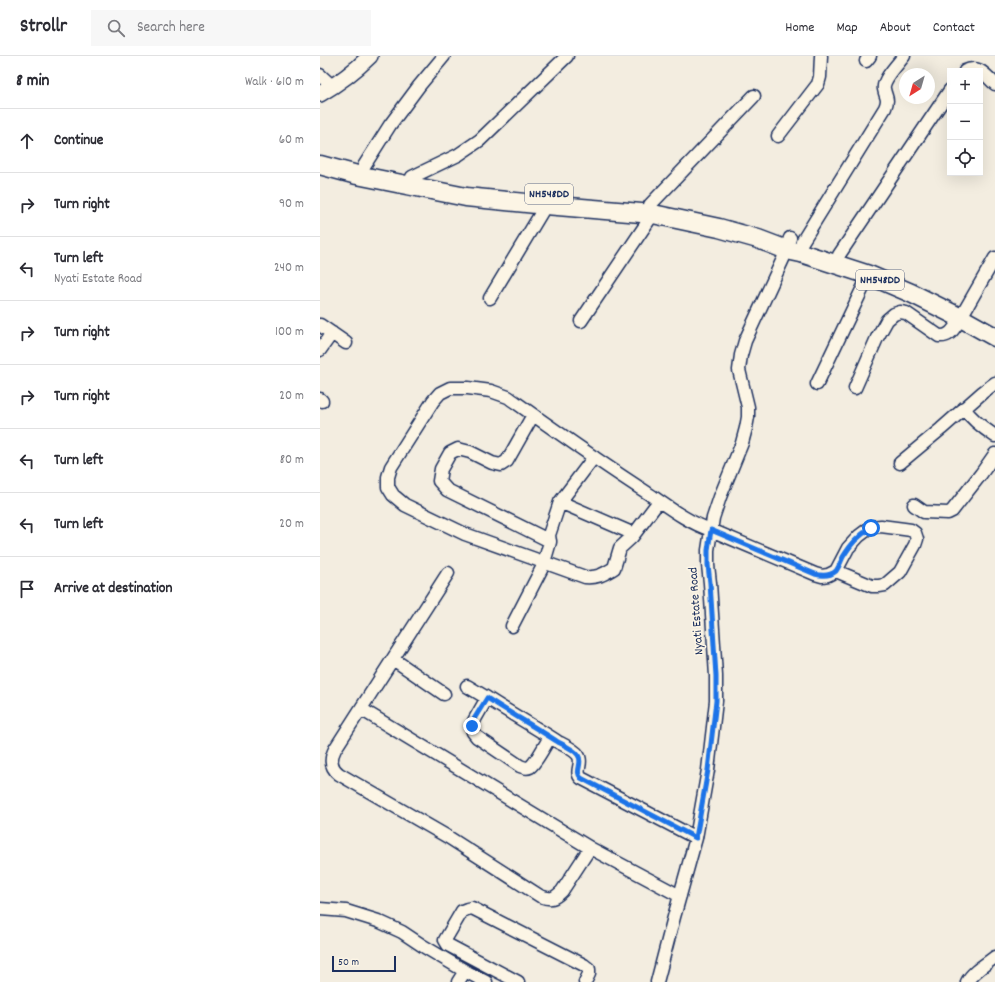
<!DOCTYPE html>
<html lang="en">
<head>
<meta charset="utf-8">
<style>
	body { margin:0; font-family:Dekko,sans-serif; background:#f7f7f7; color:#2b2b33 }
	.controls { position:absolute; right:12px; top:12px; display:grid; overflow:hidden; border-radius:0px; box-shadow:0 4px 16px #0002 }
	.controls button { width:36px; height:36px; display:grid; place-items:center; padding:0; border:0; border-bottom:1px solid #e1e1e2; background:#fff; color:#2b2b33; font:20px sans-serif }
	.compass { position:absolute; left:579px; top:12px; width:36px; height:36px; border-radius:50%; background:#fff; box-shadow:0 4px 16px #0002; rotate:217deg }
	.scale { position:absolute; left:12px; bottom:10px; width:64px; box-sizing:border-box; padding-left:4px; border:2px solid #1b2f5e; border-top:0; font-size:11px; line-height:14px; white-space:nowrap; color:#1b2f5e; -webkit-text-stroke:3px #fcf5e5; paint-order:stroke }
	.stop { position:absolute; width:12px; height:12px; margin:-9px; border:3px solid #1a73e8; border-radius:50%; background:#fff }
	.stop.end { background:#1a73e8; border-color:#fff; box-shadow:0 1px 4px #0008 }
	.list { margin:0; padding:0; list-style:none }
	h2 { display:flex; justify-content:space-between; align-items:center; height:52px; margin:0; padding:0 16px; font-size:17px }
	h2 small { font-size:13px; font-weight:400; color:#7c7c81 }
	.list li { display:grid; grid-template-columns:26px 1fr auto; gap:12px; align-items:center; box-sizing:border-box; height:64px; padding:0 16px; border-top:1px solid #e1e1e2 }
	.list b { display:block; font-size:15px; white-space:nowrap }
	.list p { margin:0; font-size:13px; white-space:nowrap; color:#7c7c81 }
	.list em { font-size:13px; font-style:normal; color:#7c7c81 }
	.icon { flex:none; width:22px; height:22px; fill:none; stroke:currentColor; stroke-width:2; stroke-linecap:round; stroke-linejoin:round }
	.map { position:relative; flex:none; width:675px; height:926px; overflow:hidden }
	header { display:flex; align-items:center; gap:24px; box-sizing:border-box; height:56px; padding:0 20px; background:#fff; border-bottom:1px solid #e1e1e2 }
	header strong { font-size:19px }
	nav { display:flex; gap:22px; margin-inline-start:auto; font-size:14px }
	.search { width:280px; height:36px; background:#f7f7f7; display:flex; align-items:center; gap:10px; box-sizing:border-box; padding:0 14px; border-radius:0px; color:#7c7c81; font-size:15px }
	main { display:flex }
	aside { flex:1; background:#fff }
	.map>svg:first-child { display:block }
</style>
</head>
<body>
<header>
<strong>Strollr</strong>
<div class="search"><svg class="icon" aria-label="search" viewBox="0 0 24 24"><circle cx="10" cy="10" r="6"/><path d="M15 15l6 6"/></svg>Search here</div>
<nav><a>Home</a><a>Map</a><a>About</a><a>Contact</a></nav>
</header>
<main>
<aside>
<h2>8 min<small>Walk · 610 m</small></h2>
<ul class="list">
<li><svg class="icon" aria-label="ahead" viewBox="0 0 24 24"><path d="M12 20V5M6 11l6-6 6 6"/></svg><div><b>Continue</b></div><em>60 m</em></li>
<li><svg class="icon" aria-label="right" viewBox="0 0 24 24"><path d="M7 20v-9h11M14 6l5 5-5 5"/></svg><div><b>Turn right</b></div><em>90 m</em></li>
<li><svg class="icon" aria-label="left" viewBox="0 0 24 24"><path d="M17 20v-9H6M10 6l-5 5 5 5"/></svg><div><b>Turn left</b><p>Nyati Estate Road</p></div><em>240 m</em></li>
<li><svg class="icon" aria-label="right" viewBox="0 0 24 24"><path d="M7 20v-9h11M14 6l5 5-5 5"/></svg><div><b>Turn right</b></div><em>100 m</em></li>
<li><svg class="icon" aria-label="right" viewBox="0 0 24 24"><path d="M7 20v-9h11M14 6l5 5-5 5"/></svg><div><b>Turn right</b></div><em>20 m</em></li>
<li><svg class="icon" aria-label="left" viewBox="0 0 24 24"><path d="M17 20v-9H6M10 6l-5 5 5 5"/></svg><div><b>Turn left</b></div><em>80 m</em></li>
<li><svg class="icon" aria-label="left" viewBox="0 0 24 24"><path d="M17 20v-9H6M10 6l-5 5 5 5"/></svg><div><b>Turn left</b></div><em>20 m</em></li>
<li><svg class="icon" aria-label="arrive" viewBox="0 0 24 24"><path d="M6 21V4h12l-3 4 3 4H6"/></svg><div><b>Arrive at destination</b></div></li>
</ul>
</aside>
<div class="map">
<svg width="675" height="926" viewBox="0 0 675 926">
	<rect width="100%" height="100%" fill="#f3ede0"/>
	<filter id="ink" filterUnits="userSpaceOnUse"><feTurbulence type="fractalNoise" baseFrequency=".025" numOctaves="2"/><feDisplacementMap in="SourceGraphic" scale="8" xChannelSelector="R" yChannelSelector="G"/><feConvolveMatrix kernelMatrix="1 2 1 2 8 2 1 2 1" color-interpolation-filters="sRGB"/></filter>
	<g filter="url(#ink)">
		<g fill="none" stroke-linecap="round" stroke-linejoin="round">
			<defs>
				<path id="minor" d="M546,5L550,0
					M645,15C659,8 666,20 675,28
					M0,19L13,31
					M458,80L498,28L500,21L501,0
					M44,110L70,69L99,30L124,0
					M92,121L138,99L160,84L247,0
					M330,149L434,40
					M482,186L565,52C569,42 566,43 564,33C562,24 578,8 584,0
					M519,199L630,34
					M170,242L226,149
					M645,254L675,202
					M261,265L333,158
					M0,269L26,287
					M0,294L12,277
					M497,328L549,219
					M535,332L557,282L567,264L574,258L580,256L586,257L619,280C631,281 634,272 641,262
					M0,343L2,345
					M644,352C652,364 663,372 675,380
					M213,359L187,405L181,409L172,407L150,396L138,393L130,397L121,413L119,425L127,434L230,485
					M580,407L621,373L663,336L675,327
					M339,445L312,481L300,492L294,512C284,518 278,522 265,521L145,478L85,449L73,439L68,431V421L71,411L113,345L120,337L130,332H148L171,335L188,341C233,373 279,406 326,436C347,450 367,466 391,474L495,518L502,520L508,519L516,515L528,492L539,480L551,471L561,470L584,473L591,474L595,477L597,483L595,489L580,516L565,529L559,530H552L516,515
					M240,446L314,478
					M594,449L604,456L628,457L632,455L661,418L675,398
					M128,517L15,693C10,703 10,711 19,718L128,781L220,840C231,844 234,843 242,835L270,792
					M192,570L223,510L230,486L229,479L240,446L274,401
					M73,603L124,638
					M147,630L167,642
					M41,653L270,792L360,840
					M230,681C226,687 216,707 210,711C206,713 203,711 200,710L157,681L153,676L152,670L155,663L167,642C190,657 215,671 238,686C244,689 255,694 258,699C264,707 254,715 261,722L376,782
					M0,853L26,855L58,865L82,876L103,890L145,915L166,926
					M138,926L145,915
					M198,926L128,889L125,884L142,855L147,853L152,852L264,909L269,913V918L265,926
					M337,926L354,861L376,782L388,714L396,645V620L390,527L388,509V494L393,462L400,441L422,387L426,372L428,361V351L419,314L421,299L425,285L463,203L470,182
					M647,926C652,916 666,908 675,901"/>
				<path id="major" d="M0,38C19,27 34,16 50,0"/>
				<path id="highway" d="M0,109L37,119L146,141L226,149L333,158L399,172L438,183L467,194L481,197L549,219L591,237L641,262L675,281"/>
			</defs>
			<use href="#minor" stroke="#1b2f5e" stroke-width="15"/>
			<use href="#major" stroke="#1b2f5e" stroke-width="18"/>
			<use href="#highway" stroke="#1b2f5e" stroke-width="21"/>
			<use href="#minor" stroke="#fcf5e5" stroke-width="12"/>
			<use href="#major" stroke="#fcf5e5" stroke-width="15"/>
			<use href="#highway" stroke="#fcf5e5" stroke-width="18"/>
		</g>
	</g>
	<g fill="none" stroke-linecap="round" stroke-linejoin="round" filter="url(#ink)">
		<path stroke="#1a73e8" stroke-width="5" d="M152,670L154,663L167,642C190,657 215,671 238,686C244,689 255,694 258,699C264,707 254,715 261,722L376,782L388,714L396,645V620L390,527L388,509V494L391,474L495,518C502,520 510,520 516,515C519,511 521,505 523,501C531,488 538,480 551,472"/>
	</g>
	<g text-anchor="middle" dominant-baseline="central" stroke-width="3" stroke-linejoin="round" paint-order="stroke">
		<g fill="#fcf5e5" stroke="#5e6a86" stroke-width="1">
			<rect x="205" y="128" width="48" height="20" rx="3"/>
			<rect x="536" y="214" width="48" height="20" rx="3"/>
		</g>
		<g font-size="12" font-weight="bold" fill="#1b2f5e">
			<text x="229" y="138">NH548DD</text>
			<text x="560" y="224">NH548DD</text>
		</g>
		<g font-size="13" fill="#1b2f5e" stroke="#fcf5e5">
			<text transform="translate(377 555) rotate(-94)">Nyati Estate Road</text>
		</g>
	</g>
</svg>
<div class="controls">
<button>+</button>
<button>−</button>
<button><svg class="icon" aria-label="locate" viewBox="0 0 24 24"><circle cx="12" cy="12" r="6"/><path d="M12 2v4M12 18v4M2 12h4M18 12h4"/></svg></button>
</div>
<svg class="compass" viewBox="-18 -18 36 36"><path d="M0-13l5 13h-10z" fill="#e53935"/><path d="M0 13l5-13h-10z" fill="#7c7c81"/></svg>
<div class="scale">50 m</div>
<div class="stop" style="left:551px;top:472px"></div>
<div class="stop end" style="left:152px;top:670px"></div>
</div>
</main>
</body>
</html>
